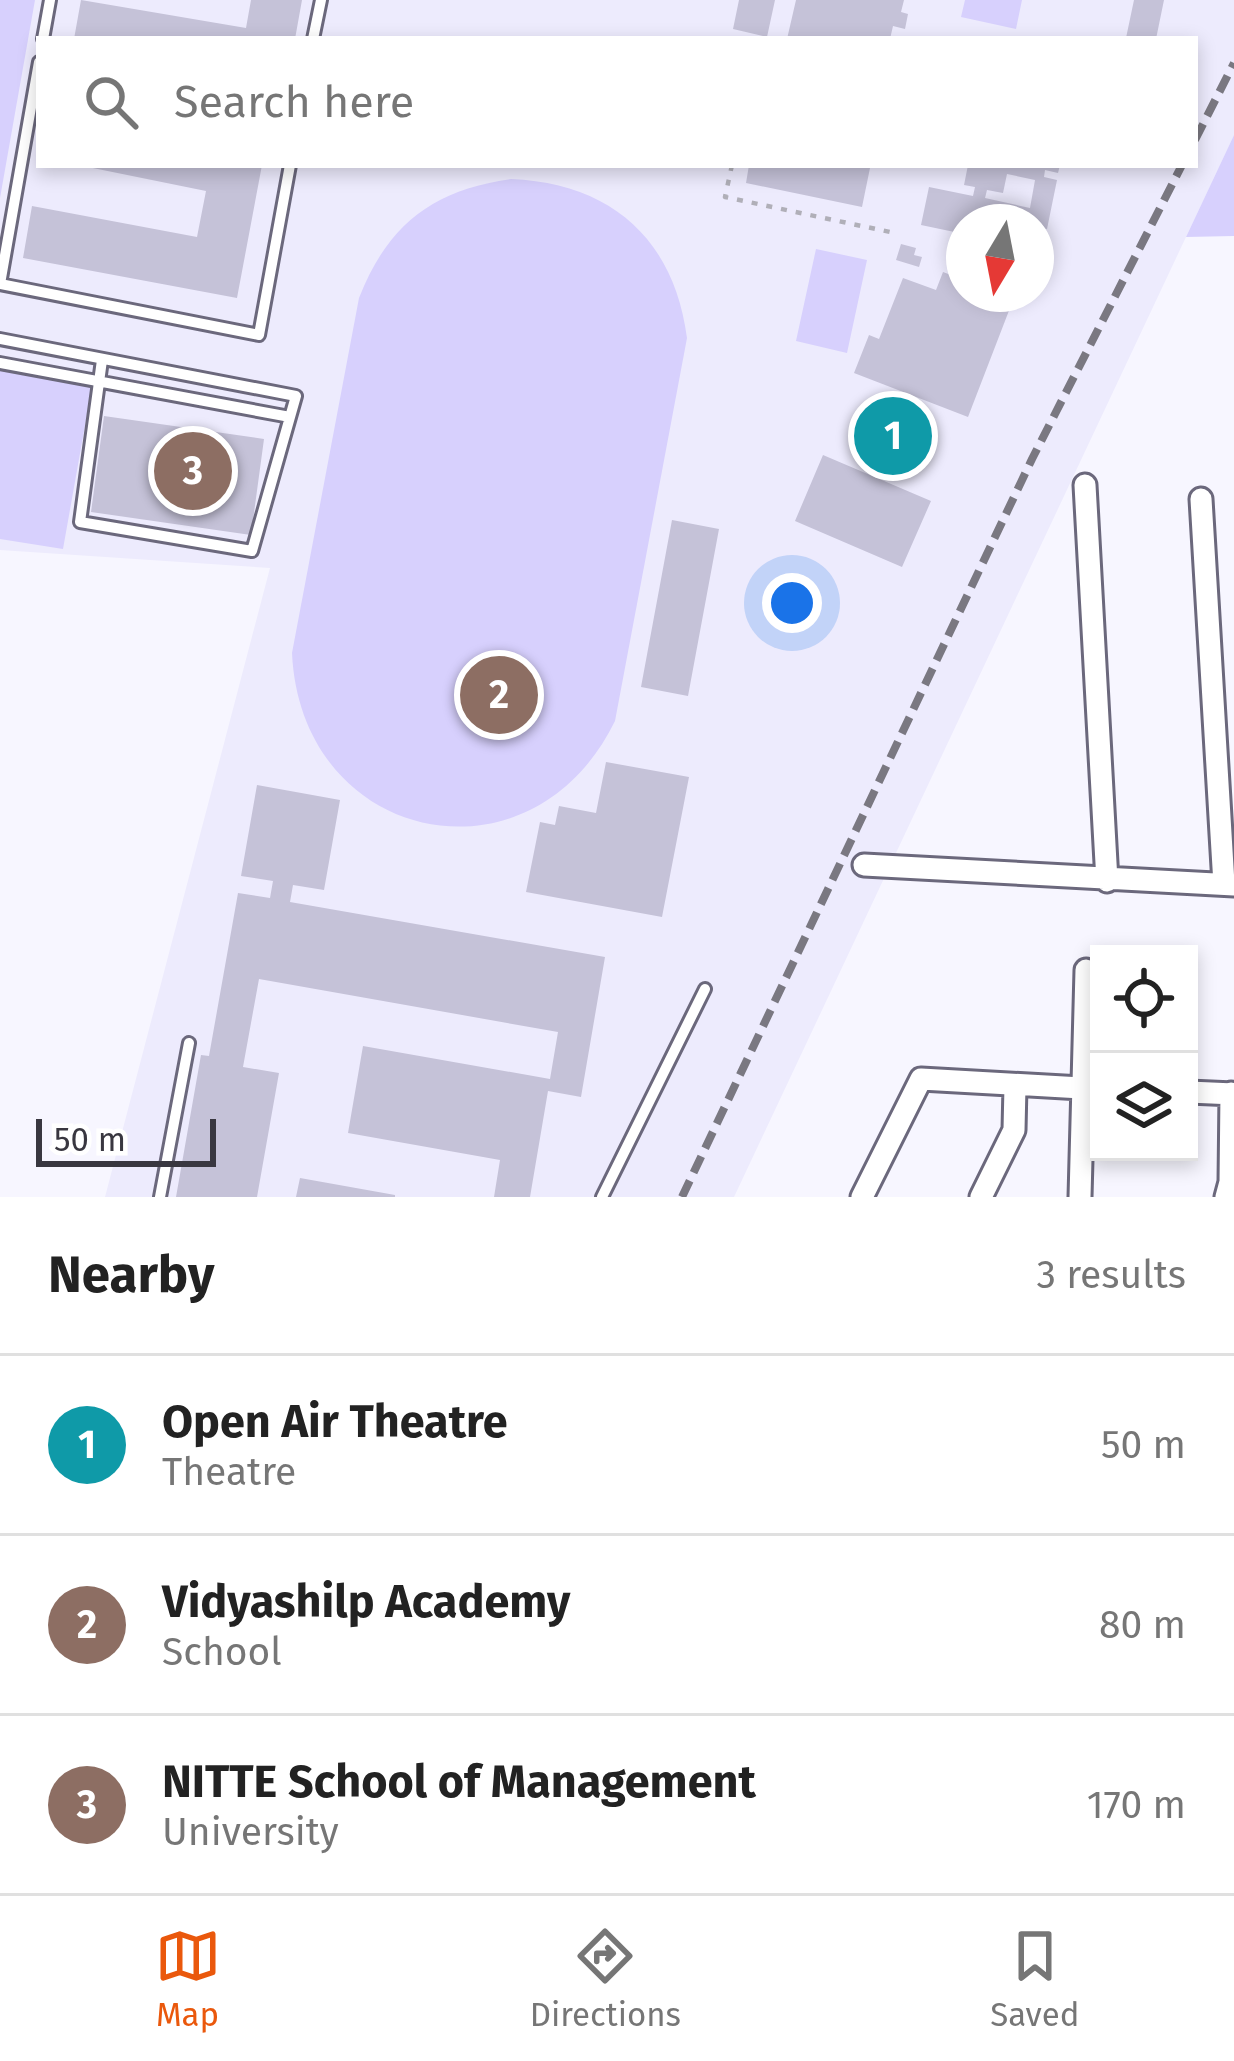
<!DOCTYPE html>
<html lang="en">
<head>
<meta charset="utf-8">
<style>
	body { margin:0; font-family:"Fira Sans",sans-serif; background:#f2f2f2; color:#222 }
	.controls { position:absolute; right:36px; bottom:36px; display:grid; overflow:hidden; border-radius:0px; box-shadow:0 6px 18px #0003 }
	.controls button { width:108px; height:108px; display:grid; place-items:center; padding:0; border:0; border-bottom:3px solid #e0e0e0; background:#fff; color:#222; font:60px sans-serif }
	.compass { position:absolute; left:946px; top:204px; width:108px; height:108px; border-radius:50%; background:#fff; box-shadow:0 6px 18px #0003; rotate:190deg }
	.scale { position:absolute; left:36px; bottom:30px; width:180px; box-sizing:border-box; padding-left:12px; border:6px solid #393740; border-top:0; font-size:33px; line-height:42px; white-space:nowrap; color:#393740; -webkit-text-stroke:9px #fff; paint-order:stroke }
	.you { position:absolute; left:792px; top:603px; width:42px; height:42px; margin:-30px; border:9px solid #fff; border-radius:50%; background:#1a73e8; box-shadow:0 0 0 18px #1a73e833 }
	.badge { display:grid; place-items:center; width:78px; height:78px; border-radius:50%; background:#ea580c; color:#fff; font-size:39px; font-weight:700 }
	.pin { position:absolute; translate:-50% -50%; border:6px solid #fff; box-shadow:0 3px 12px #0006 }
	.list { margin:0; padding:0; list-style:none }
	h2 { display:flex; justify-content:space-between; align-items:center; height:156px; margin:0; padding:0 48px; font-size:51px }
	h2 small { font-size:39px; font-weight:400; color:#767676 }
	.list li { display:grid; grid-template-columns:78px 1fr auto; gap:36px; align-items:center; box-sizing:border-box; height:180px; padding:0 48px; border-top:3px solid #e0e0e0 }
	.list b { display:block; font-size:45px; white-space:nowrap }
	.list p { margin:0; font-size:39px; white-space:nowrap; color:#767676 }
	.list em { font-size:39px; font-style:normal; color:#767676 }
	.icon { flex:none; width:66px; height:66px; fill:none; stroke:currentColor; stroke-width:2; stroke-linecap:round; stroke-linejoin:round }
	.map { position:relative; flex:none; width:1234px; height:1197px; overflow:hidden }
	.search { position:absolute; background:#fff; box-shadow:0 6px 18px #0003; left:36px; right:36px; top:36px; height:132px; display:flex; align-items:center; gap:30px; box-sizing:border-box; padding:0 42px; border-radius:0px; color:#767676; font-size:45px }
	.sheet { height:696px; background:#fff }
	nav { display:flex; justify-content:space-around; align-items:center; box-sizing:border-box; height:168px; border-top:3px solid #e0e0e0; background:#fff; font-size:33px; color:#767676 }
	nav a { display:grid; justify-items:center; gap:6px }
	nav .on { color:#ea580c }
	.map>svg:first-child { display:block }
</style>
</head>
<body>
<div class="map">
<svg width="1234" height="1197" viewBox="0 0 1234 1197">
	<rect width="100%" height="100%" fill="#f7f6ff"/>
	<path fill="#edebfd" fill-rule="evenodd" d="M0,0H1234V135L734,1197H105L270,568L0,550ZM39,39H1195V165H39ZM964,222H1036V294H964Z"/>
	<path fill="#d7d0fd" d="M0,0H35L0,198Z
		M965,0H1022L1016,29L961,17Z
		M1234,135V236L1186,237Z
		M511,179C611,183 674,239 687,338L615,721C531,893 301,844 292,653L359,298C388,224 433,190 511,179Z
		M816,249L867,260L847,353L796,341Z
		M0,369L92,386L63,549L0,539Z"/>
	<path fill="#c5c2d8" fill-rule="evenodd" d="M81,0L246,28L251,0H302L295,39H74Z
		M739,0H775L767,37L733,29Z
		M796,0H904L901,12L908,14L905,29L893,26L890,39H787Z
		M1134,0H1164L1156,39L1126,38Z
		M78,165H262L237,298L23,258L32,206L197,237L206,191Z
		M749,165H854L870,168L862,207L746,183Z
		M968,165H1060L1058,173L1045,170L1044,177L1057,180L1047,229L1036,227V222H964V234L921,225L929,187L973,196L975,187L964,185ZM1007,174L1035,180L1030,208L985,198L987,190L1003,193Z
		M901,244L916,248L914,255L922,257L919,267L896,260Z
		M943,272L964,280V294H975L1010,308L968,417L854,373L869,335L879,339L903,278L936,290Z
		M104,416L264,439L251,535L91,512Z
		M823,455L931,501L902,567L795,521Z
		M672,520L719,529L688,696L641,687Z
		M606,762L689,777L662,917L526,892L540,822L555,825L559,806L596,813Z
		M257,785L340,800L324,890L293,885L290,902L605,957L581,1097L548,1091L530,1197H494L500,1160L348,1133L363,1046L550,1079L558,1032L259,979L243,1067L279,1073L257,1197H176L201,1055L209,1056L238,893L270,898L273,881L241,876Z
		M300,1178L395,1195V1197H296Z"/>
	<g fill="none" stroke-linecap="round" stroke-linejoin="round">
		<defs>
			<path id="lane" d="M43,39L50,0
				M313,39L321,0
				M39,62L0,284L259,335L290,165
				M0,339L296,396L252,551L80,522L102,360
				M0,363L290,417
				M160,1197L189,1043
				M602,1197L705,989"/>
			<path id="street" d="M1085,485L1107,881
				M1201,499L1224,884
				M864,865L1234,885
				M1189,1092L1234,1094
				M862,1197L921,1079L1099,1089
				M981,1197L1014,1130L1015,1086
				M1080,1197L1086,970
				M1226,1197L1230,1182L1231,1093"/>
		</defs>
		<use href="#lane" stroke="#6b687c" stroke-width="16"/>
		<use href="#street" stroke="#6b687c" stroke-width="27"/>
		<path stroke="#b0afb8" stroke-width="4.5" stroke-dasharray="6 9" stroke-linecap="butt" d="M732,165L725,197L890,232"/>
		<use href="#lane" stroke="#fff" stroke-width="10"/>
		<use href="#street" stroke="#fff" stroke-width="21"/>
		<path stroke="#7a7881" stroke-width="8" stroke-dasharray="18 9" stroke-linecap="butt" d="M1195,140L1234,63
			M682,1197L1032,459L1182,165"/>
	</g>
</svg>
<div class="controls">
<button><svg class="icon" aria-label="locate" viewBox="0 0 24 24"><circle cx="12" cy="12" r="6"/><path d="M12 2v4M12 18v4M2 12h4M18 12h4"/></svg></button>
<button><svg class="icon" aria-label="layers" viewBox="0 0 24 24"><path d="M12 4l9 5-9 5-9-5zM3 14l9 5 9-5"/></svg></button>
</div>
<svg class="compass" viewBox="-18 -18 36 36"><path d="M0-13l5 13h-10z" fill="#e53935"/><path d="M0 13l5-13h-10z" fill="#767676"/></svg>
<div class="scale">50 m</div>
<div class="you"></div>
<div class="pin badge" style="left:893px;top:436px;background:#0f9aa8">1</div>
<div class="pin badge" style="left:499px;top:695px;background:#8d6e63">2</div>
<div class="pin badge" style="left:193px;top:471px;background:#8d6e63">3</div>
<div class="search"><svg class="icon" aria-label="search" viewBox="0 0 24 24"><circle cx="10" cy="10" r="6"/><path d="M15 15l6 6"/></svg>Search here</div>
</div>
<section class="sheet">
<h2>Nearby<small>3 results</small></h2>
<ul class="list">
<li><span class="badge" style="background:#0f9aa8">1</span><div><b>Open Air Theatre</b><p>Theatre</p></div><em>50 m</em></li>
<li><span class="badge" style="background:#8d6e63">2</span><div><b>Vidyashilp Academy</b><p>School</p></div><em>80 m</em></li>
<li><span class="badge" style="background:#8d6e63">3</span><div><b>NITTE School of Management</b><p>University</p></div><em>170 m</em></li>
</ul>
</section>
<nav>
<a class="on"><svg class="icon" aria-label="map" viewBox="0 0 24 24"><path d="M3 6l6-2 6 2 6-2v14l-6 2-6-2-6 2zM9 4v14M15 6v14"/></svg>Map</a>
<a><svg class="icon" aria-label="directions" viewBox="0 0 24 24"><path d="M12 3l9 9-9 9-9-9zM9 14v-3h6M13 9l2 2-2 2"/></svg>Directions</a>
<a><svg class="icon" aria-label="saved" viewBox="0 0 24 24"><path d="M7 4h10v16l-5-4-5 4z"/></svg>Saved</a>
</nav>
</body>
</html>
